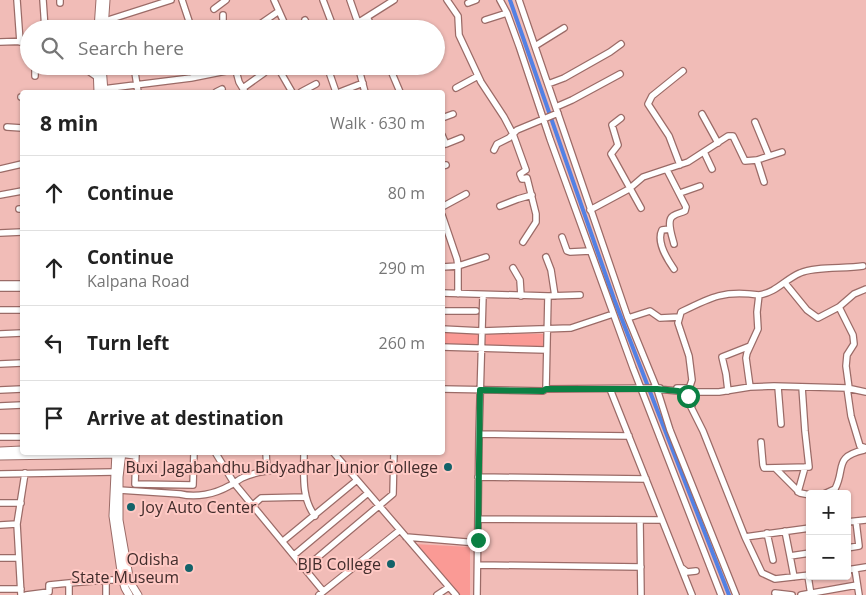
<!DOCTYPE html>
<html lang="en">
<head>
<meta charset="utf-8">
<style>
	body { margin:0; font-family:"Open Sans",sans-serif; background:#f2f2f2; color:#222 }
	.controls { position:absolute; right:15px; bottom:15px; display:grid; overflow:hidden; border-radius:5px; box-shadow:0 1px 4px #0004 }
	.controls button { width:45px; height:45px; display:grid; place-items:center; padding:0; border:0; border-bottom:1px solid #e0e0e0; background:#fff; color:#222; font:25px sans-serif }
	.stop { position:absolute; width:15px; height:15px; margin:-11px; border:4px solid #0b8043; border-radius:50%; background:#fff }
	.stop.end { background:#0b8043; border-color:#fff; box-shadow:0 1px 5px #0008 }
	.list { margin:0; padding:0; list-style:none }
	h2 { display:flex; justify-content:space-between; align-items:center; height:65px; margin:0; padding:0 20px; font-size:21px }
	h2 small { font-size:16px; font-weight:400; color:#767676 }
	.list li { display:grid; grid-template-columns:32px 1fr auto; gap:15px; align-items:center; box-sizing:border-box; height:75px; padding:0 20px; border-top:1px solid #e0e0e0 }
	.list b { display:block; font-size:19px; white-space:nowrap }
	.list p { margin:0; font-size:16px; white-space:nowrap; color:#767676 }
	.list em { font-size:16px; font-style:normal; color:#767676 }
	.icon { flex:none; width:28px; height:28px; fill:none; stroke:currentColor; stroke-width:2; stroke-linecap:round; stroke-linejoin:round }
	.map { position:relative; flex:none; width:866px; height:595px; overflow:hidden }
	.search { position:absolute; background:#fff; box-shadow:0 1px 4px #0004; left:20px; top:20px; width:425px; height:55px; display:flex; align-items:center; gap:12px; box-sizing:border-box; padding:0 18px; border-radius:28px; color:#767676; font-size:19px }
	.panel { position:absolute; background:#fff; box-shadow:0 1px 4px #0004; left:20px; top:90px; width:425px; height:365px; border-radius:5px }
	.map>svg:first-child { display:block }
</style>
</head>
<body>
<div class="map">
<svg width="866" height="595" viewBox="0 0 866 595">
	<rect width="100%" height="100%" fill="#f1bcb7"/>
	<path fill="#fa9a95" d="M443,331L480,332V346L443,345Z
		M486,333L545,334L544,348L485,346Z
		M414,544L470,547V595H457Z"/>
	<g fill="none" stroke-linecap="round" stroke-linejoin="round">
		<path stroke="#5381e4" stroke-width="4" d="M510,0L614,299L729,595"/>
		<defs>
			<path id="minor" d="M17,0L20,42
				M43,0L45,29
				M60,0V3
				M182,0L189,21
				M274,0L287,29
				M323,0L334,29
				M350,0L358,23
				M447,0L458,16L459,35L481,82L504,117L513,134L526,170L520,174L522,179L527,178L536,214V222L523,242
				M500,0L507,13L519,46L550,139L633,368L721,595
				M519,0L628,318L657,389L670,430L736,595
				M468,3L476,0
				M214,9L226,0
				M223,15V29
				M367,17L373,29
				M305,20L309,29
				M485,20L507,13
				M105,21L171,0
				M253,29L279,11
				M348,29L394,0
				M0,42L29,41
				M535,46L564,28
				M81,66L97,77
				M134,66L138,92
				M277,66L292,92
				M327,66L336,92
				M358,66L365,92
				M389,66L400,92
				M236,71L239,82L245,92
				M35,76V66
				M548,84L564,78L610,52L621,44
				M243,88L264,73L265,67
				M456,88L478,76
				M103,89L191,78L226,71L267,66
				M216,92L222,89
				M301,92L316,84
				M340,92L363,83
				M21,97H22
				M556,107L572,100L620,74
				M702,114L718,143
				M442,118L453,114
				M621,118L612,125L618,145L611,154L641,208
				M755,122L769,156
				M7,127L22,128
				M442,135L445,142L444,144
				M446,144L461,138
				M494,150L497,144L509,138L517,130L558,113
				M704,152L712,169
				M757,160L764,182
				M680,165L669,136L648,104L652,96L683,71
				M442,166L446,165
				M0,169L22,164
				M667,170L686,207L685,211C681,213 677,213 673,216C666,220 672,236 674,244
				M680,193L700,186
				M0,195L22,191
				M500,206L518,199L532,195
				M442,207L466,194
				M19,209H22
				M590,210L629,189L643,177L688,162L728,136H733L745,161L757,160L782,152
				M442,215L457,259L458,266L486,257
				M670,229L662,230C656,242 667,259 674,269
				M0,233L22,232
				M562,237L567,251L570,252L590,251
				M546,257L551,270L555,296
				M442,267L458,266V294
				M513,268L520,280L521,296
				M785,283L807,310L818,318L839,307L854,294L866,289
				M0,284H22
				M0,288H22
				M442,293L548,296L580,295
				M839,307L853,335L854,344L847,355L846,366L849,388
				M0,310H22
				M442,311H476
				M628,318L650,311L660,318L679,317
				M442,329L482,331L571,328L613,314
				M0,334L22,333
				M442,347L546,350
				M0,364L22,363
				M750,387L746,358L747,353L758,329L757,312L759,295C777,292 784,280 800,273C815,266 845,269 863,266
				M778,387L781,424
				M677,388H686L689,389
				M847,388L851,416L860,446L866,448
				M442,389L543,391L546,389L660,388
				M546,389L548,296
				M610,389L692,595
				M657,389L678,391L686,397L703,431L745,537L762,573L775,579L810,575
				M0,390L22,389
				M728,391L726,374L722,357L750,346
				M690,392H719L750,387L774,386L847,388L866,392
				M692,405L689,389L692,380L689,356L678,323L681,312C711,297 724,290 759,295
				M0,406L22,405
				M479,434L629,436
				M0,437H22
				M761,442L763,465L764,468L809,467L805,431L802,387
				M136,452L135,484L193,485L194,452
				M215,452L234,483L323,591
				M266,452L267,471
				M304,452C304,474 301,498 315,516
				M333,452L456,595
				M121,454L136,456
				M776,469L800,493L810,495
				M0,474L114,472
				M478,477L646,479
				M119,490L180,494C196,498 215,494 229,486C234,484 238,480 242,478C261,469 284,470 304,468
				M798,492L805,467
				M824,494L835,489C846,468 833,457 864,450
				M0,503H21
				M253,505L261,498L306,497
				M478,519L662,520
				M640,521L641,595
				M856,521L866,520
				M847,522L856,521L859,546L847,548
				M0,525L17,524
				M785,531L790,556
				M767,533L773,560
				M406,537L478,543
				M745,537L810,528
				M283,541L357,480
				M294,555L368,493
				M0,558H19
				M478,565L641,567
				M305,568L393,494L394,452
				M682,568L687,572L696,571
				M855,569L859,595
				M847,570L866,567
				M808,576L811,595
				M794,577L790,556L810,553
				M69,583L106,580
				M0,589H21
				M775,593L792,595
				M21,595L17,524L25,473
				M26,595L49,592V585L69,583V595
				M106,595V580H123
				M319,595L400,530
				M437,595L449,587
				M477,595L479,434L483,295
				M801,595L857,585"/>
			<path id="major" d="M98,29L100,0
				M104,29L106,0
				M97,66L98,92
				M102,66L104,92
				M0,451L22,450
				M116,452L113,516L122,578L125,588L129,595
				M122,452L119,477V520L130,582L138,595
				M0,456L120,454"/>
		</defs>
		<use href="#minor" stroke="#9b6b67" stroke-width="8"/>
		<use href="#major" stroke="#9b6b67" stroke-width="9"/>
		<use href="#minor" stroke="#fff" stroke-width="5.5"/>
		<use href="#major" stroke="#fff" stroke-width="7"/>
	</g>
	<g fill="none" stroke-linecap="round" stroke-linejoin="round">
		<path stroke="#0b8043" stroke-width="6" d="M478,540L480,390L543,391L546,389H657L678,391L688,396"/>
	</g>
	<g fill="#136269" stroke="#ffc9c4" stroke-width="2">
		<circle cx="448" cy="467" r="5"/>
		<circle cx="131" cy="507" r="5"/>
		<circle cx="391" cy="564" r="5"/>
		<circle cx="189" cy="568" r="5"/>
	</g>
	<g text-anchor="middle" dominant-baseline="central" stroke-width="4" stroke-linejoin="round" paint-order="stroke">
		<g font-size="16" fill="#412c2b" stroke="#ffc9c4" text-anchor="end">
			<text x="438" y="467">Buxi Jagabandhu Bidyadhar Junior College</text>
			<text x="141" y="507" text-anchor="start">Joy Auto Center</text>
			<text x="179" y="559">Odisha<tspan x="179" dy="18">State Museum</tspan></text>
			<text x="381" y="564">BJB College</text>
		</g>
	</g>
</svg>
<div class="controls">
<button>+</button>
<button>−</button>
</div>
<div class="stop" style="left:688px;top:396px"></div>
<div class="stop end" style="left:478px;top:540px"></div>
<div class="search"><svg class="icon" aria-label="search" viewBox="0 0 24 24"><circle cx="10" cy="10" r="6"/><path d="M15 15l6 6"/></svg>Search here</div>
<section class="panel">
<h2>8 min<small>Walk · 630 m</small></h2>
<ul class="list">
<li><svg class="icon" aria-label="ahead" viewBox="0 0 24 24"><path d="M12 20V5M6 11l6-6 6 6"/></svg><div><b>Continue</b></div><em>80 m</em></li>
<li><svg class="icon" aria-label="ahead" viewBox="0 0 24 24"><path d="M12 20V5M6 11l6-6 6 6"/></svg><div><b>Continue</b><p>Kalpana Road</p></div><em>290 m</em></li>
<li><svg class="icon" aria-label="left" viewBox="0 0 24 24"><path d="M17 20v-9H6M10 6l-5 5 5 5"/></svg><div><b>Turn left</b></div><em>260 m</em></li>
<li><svg class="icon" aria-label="arrive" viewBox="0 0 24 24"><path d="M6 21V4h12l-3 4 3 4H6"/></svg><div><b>Arrive at destination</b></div></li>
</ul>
</section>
</div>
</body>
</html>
